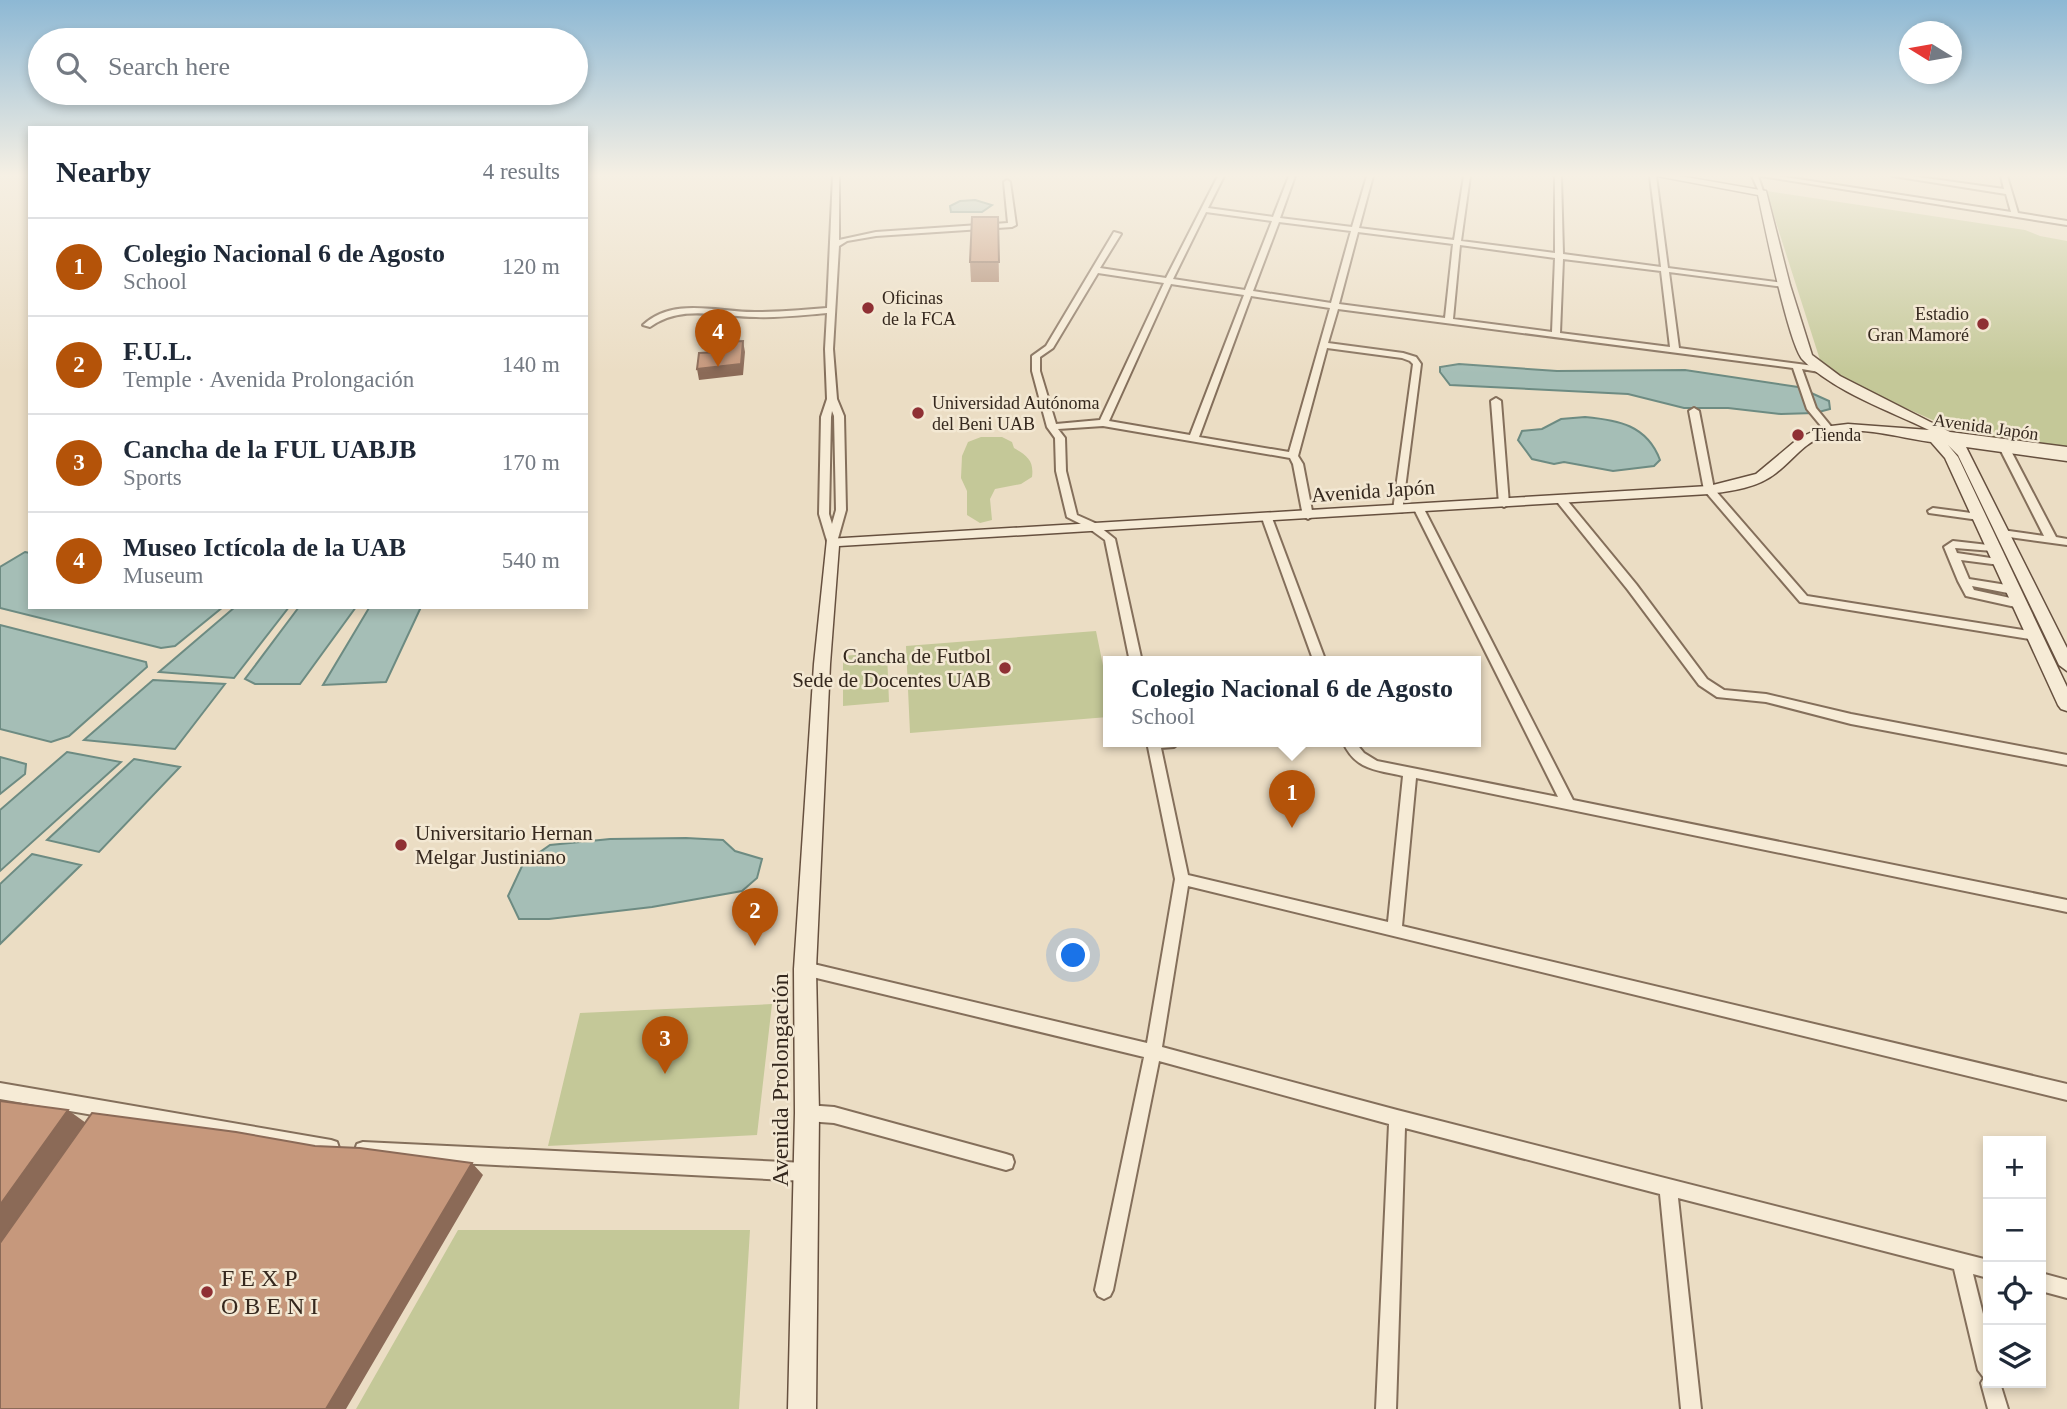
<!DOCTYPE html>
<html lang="en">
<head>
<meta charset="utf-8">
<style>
	body { margin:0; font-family:Georgia,serif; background:#f2f2f3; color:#1f2937 }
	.controls { position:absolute; right:21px; bottom:21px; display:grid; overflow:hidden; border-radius:0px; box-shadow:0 4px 10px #0003 }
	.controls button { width:63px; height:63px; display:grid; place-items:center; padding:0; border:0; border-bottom:2px solid #e0e1e3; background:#fff; color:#1f2937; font:35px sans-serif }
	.compass { position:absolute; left:1899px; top:21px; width:63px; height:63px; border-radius:50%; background:#fff; box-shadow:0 4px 10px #0003; rotate:281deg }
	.you { position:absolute; left:1074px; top:956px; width:24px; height:24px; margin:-18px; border:5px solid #fff; border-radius:50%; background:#1a73e8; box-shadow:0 0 0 10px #1a73e833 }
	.badge { display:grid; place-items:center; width:46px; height:46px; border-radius:50%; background:#b45309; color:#fff; font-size:23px; font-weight:700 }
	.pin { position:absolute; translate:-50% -58px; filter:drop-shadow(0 2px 4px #0008) }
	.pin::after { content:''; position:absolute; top:37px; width:24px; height:21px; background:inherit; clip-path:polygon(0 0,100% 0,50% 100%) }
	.popup { position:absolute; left:1103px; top:656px; width:378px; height:91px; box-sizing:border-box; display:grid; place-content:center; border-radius:0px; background:#fff; filter:drop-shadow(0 2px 5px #0005); font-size:23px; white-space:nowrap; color:#747a83 }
	.popup b { font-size:26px; color:#1f2937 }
	.popup::after { content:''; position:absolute; left:50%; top:100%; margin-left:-14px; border:14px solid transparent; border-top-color:#fff }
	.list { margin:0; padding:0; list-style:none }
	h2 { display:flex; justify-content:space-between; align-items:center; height:91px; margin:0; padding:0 28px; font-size:30px }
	h2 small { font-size:23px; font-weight:400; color:#747a83 }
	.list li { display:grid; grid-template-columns:46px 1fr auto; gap:21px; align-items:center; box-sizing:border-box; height:98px; padding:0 28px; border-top:2px solid #e0e1e3 }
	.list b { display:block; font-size:26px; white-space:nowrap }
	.list p { margin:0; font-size:23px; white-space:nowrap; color:#747a83 }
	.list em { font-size:23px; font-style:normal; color:#747a83 }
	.icon { flex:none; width:38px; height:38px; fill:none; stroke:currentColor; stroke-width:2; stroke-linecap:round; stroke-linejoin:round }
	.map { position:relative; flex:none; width:2067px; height:1409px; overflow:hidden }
	.search { position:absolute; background:#fff; box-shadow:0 4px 10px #0003; left:28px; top:28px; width:560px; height:77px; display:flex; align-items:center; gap:18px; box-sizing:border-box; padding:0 24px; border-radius:38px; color:#747a83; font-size:26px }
	.panel { position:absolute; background:#fff; box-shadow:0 4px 10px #0003; left:28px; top:126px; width:560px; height:483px; border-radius:0px }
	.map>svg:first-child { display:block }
</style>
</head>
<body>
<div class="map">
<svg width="2067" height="1409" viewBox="0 0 2067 1409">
	<rect width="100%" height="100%" fill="#ebddc4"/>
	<path fill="#c4c898" d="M1766,191L2025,230L2040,236L2067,241V450L1971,437L1847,382L1821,363Z
		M981,437H1002L1012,442L1014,448C1028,456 1034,461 1032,477L1021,484L995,489L990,499L992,520L980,523L967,515V491L961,478L962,456L968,442Z
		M1096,631L1108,690V717L910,733L906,646Z
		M887,652L889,702L843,706V656Z
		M772,1004L757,1135L548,1146L580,1013Z
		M458,1230H750L739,1409H356Z"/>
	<path fill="#a5beb6" stroke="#6d8b82" stroke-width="2" d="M975,200L992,205L982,212H951L950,206L960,201Z
		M1459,364L1557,371L1685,370L1798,387L1829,401L1830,409L1815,413L1781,414L1728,408H1684L1628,394L1450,385L1440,372V367Z
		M1585,417C1618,420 1647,425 1660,460L1654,466L1613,471L1564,462L1554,464L1532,459L1518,440L1522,431L1542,429L1561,419Z
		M25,552L30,553V607H223L175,646L161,648L0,608V567Z
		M235,607H289L234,678L159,672Z
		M299,607H356L300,684H255L245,679Z
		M421,607L386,682L323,685L369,608Z
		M0,625L146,662L147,667L69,736L51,742L0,729Z
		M153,680L225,684L175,749L84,740Z
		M67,752L121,762L0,871V810Z
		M0,757L26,764L25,774L0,794Z
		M134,759L180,767L99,852L47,840Z
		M686,838L723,840L735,851L762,859L757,878L742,891L652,907L549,919H519L508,896L523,864L550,845L610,839Z
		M32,854L81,865L0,944V884Z"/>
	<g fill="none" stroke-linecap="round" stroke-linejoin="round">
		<defs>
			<path id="street" d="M833,176H839V240L876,232L1008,223L1004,182L1007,180L1010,182L1016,225L1012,227L876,236L847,241L839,246L833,349L837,399L844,416L846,510L837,542L832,545L828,544L819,514L821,417L827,399L825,349L827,313C803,315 780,318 756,317C719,317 682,304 650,327L643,325C674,296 720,313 757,312C781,312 804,310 827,308ZM832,411L834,416L836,510L832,524L829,514L831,417Z
				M1218,176H1224L1208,208L1273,217L1289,176H1295L1280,218L1352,227L1367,176H1373L1359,228L1454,240L1464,176H1470L1461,241L1555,253V176H1561L1563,254L1661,267L1650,176H1656L1668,268L1784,283L1788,285L1784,287L1669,272L1679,348L1822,367L1823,369L1819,372L1802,369L1816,408L1834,430L1832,432H1826L1807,409L1793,368L1338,309L1328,343L1403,353L1416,357L1421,364L1402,512H1394L1393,510L1413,364L1410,361L1402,358L1327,348L1298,456L1303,464L1313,516L1308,519L1303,516L1293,464L1290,458L1103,426L1058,429L1065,438L1066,471L1077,515L1095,523L1115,539L1142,662H1130L1105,540L1087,527L1067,517L1056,471L1055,438L1047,427L1032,371V356L1046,346L1114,232L1121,234L1100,268L1166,278ZM1206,212L1272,221L1245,290L1173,279ZM1279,222L1351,231L1331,303L1253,291ZM1358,232L1453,244L1445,318L1339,304ZM1460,245L1555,258L1552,332L1453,319ZM1563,259L1661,271L1670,347L1560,333ZM1098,273L1164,283L1100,420L1056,424L1040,371V357L1053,348ZM1171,284L1244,295L1190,435L1109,421ZM1251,296L1330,308L1289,452L1199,437Z
				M1752,176H1758L1764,194H1760Z
				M1761,176H1778L2011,212L2006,194L1893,176H1911L2004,189L2001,176H2007L2018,213L2067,221V225Z
				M1496,398L1501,401L1509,504L1504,507L1499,504L1491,401Z
				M1694,408L1699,411L1714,489L1807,596L2035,632L2039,633L2041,636L2039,639L2035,640L1800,602L1704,490L1689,411Z
				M2005,446L2010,449L2056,537L2067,539V545L2002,536L1997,533L2002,530L2044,536L2000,449Z
				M1562,498L1566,499L1636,584L1707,679L1724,690L1766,694L1851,714L2067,755V765L1851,724L1766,702L1717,697L1699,685L1628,590L1558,503V499Z
				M1419,506L1424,509L1573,800L2067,900V912L1416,778L1402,926L2067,1084V1100L1188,886L1162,1047L1397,1110L1988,1260V1278L1973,1274L1988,1334V1383H2000L2008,1409H1988L1981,1383L1984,1378L1978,1370L1954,1269L1678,1198L1701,1409H1681L1660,1194L1405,1128L1396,1409H1376L1389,1124L1159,1061L1113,1290L1110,1296L1104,1299L1098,1296L1095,1290L1144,1057L800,974L798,969L800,964L805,962L1147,1043L1175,879L1147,742H1180L1174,747L1161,748L1188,875L1388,922L1403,776C1377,770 1355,770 1343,742H1355L1364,753L1377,761L1558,797L1414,509Z
				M1933,508L1979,514L1984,517L1979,520L1929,513L1928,511Z
				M1267,515L1272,518L1326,662H1314L1262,518Z
				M1953,541L1997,546L1998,548L1993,551L1955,548L1957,553L2004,560L2005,562L2004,564L2000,565L1961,560L1969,579L2013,586L2019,590L2013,594L1972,586L1974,590L2024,601L2026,604L2024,607L2020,608L1966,596L1958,581L1944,547Z
				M0,1083L331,1140L337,1142L339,1148L337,1154L331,1156L0,1099Z
				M807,1105L834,1107L1006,1154L1012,1156L1014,1162L1012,1168L1006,1170L834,1123L807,1121L801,1119L799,1113L801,1107Z
				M363,1142L806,1163L812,1166L815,1172L812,1178L806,1181L363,1158L357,1156L355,1150L357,1144Z
				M2041,1273L2067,1280V1298L2041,1291Z"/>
			<path id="secondary" d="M1657,176H1680L1766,191L1790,285L1812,355L1840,376L1950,432L2067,447V461L1966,447L2067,648V671L2059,665L1958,455L1948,445L1958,457L2067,687V711L2061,709L2058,705L1945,458L1931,442C1899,438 1854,423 1823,436C1804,443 1792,461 1776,473C1757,488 1732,491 1709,494L839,546L830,664L816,969L819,1113L816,1409H788L795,1113L794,969L814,664L827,539L1709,486L1756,474L1799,438L1823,427L1848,424L1929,430C1890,411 1833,391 1803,360C1789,347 1764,222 1758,195Z"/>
		</defs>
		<use href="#street" stroke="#846f5b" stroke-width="4"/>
		<use href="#secondary" stroke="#66503f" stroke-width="3"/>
		<use href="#street" fill="#f6ebd6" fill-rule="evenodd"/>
		<use href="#secondary" fill="#f6ebd6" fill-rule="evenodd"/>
	</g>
	<path fill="#aa836b" d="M998,217L999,282H971L970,262Z"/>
	<path fill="#8b6a57" d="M743,341L745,352L743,375L699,380L697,369Z
		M68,1110L86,1123L0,1246V1205Z
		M472,1163L483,1175L346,1409H326Z"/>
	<path fill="#c6987c" stroke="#8b6a57" stroke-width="2" d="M972,217H998L999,262H970Z
		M743,341L741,364L697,369L699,353L720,352L721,342Z
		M0,1101L68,1110L0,1205Z
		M92,1113L236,1132L315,1146L360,1148L472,1163L326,1409H0V1243Z"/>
	<linearGradient id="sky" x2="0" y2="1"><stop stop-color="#8db8d4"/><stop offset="0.47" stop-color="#f6f0e4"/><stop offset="1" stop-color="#f6f0e4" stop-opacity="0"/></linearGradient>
	<rect width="2067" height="373" fill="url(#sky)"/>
	<g fill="#8f3034" stroke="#f3e8d3" stroke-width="2.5">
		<circle cx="868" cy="308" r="7"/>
		<circle cx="1983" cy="324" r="7"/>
		<circle cx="918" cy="413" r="7"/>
		<circle cx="1798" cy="435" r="7"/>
		<circle cx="1005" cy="668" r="7"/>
		<circle cx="401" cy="845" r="7"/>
		<circle cx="207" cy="1292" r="7"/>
	</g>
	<g text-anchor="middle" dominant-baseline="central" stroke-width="5" stroke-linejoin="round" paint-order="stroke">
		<g font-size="18" fill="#35281e" stroke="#f3e8d3" text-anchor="start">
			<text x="882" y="298">Oficinas<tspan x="882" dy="21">de la FCA</tspan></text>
			<text x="1969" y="314" text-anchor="end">Estadio<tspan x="1969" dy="21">Gran Mamoré</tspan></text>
			<text x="932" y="403">Universidad Autónoma<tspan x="932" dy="21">del Beni UAB</tspan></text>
			<text x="1812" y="435">Tienda</text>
		</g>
		<g font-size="18" fill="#35281e" stroke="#f3e8d3">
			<text transform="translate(1986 427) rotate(8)">Avenida Japón</text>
		</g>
		<g font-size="21" fill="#35281e" stroke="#f3e8d3">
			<text transform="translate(1373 491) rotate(-4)">Avenida Japón</text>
		</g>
		<g font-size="21" fill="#35281e" stroke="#f3e8d3" text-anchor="end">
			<text x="991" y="656">Cancha de Futbol<tspan x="991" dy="24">Sede de Docentes UAB</tspan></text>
			<text x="415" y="833" text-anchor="start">Universitario Hernan<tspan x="415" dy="24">Melgar Justiniano</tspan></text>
		</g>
		<g font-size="24" fill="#35281e" stroke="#f3e8d3">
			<text transform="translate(780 1080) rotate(-90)">Avenida Prolongación</text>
		</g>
		<g font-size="24" fill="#35281e" stroke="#f3e8d3" text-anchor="start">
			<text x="221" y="1278">F E X P<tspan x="221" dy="28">O B E N I</tspan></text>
		</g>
	</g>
</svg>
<div class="controls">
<button>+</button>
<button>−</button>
<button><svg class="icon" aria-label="locate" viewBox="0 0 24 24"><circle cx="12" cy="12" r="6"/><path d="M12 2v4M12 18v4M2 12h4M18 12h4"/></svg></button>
<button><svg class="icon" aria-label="layers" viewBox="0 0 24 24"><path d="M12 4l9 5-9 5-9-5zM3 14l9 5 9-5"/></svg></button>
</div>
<svg class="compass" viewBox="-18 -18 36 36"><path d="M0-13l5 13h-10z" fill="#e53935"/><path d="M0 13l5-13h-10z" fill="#747a83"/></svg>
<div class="you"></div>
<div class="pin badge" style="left:1292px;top:828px">1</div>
<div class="popup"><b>Colegio Nacional 6 de Agosto</b>School</div>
<div class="pin badge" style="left:755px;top:946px">2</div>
<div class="pin badge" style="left:665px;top:1074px">3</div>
<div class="pin badge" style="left:718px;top:367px">4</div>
<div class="search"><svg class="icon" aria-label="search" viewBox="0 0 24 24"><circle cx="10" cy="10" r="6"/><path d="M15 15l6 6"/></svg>Search here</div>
<section class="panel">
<h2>Nearby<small>4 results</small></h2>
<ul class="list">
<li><span class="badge">1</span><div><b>Colegio Nacional 6 de Agosto</b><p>School</p></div><em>120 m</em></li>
<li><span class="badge">2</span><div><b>F.U.L.</b><p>Temple · Avenida Prolongación</p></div><em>140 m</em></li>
<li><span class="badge">3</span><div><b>Cancha de la FUL UABJB</b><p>Sports</p></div><em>170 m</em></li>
<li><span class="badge">4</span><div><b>Museo Ictícola de la UAB</b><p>Museum</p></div><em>540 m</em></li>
</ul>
</section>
</div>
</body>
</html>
